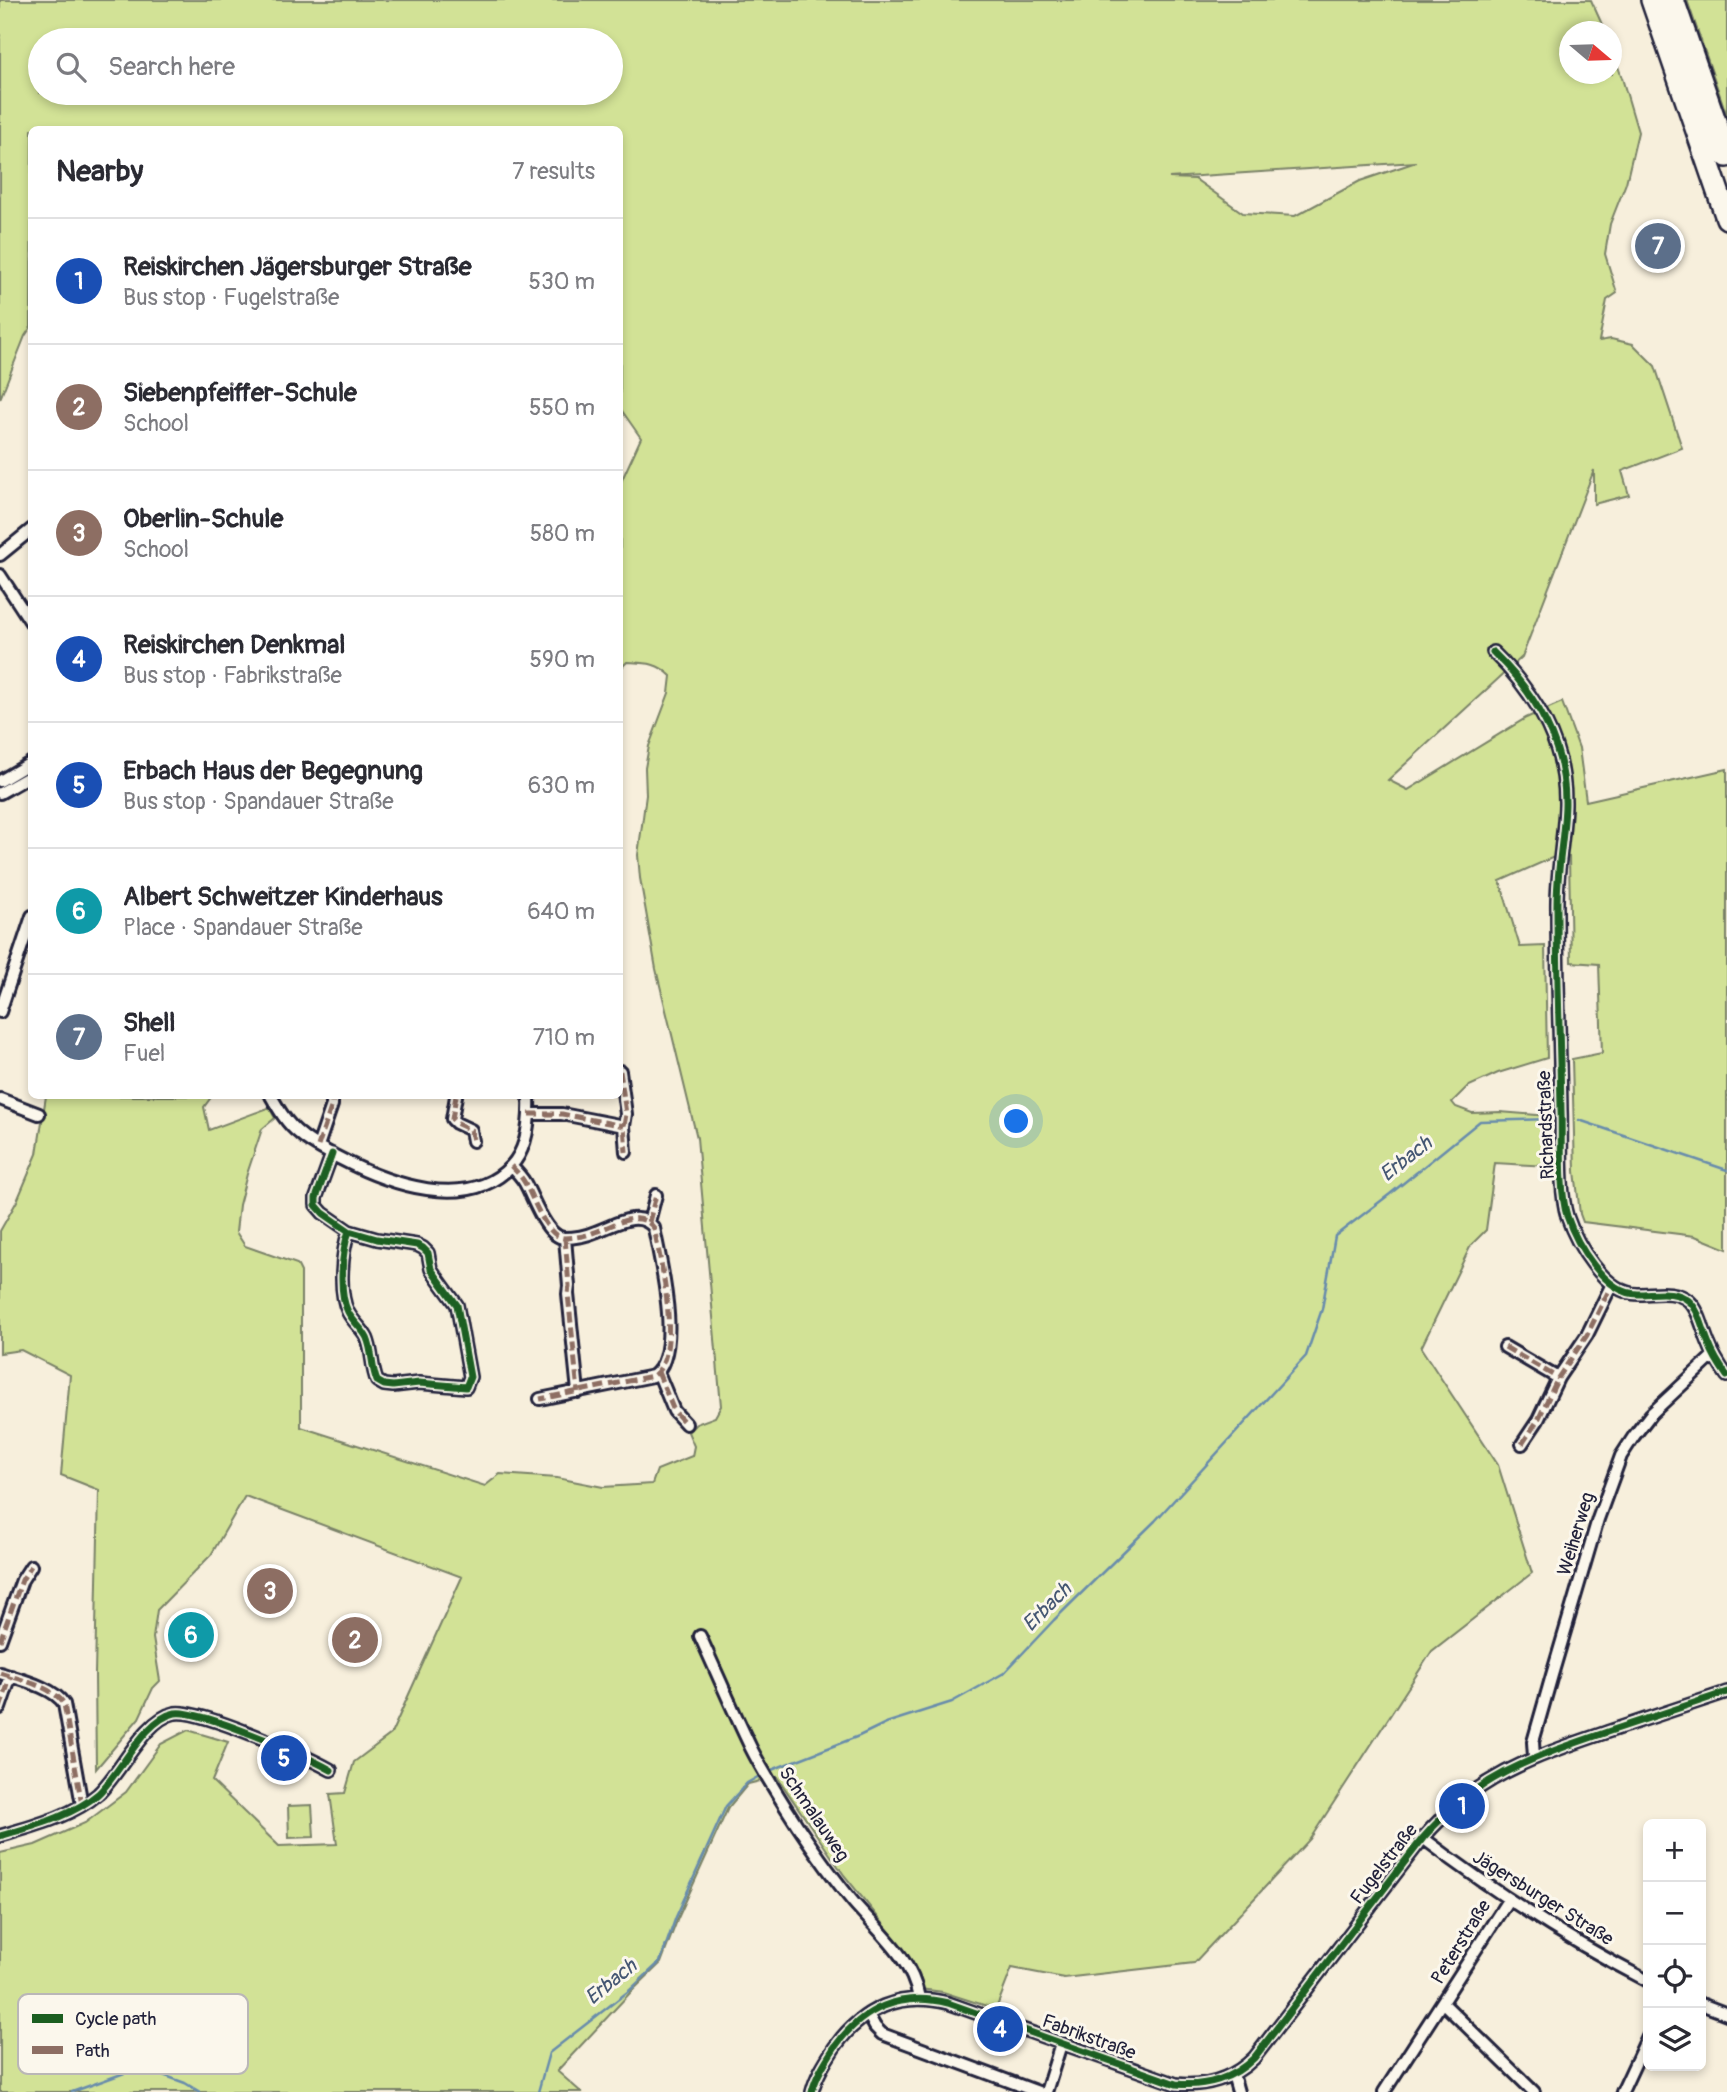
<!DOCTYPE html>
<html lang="en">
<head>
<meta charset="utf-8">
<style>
	body { margin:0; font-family:Pangolin,sans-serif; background:#f7f7f7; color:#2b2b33 }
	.controls { position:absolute; right:21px; bottom:21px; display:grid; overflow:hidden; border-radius:10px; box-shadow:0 4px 10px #0003 }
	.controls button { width:63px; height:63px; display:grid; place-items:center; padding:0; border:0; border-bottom:2px solid #e1e1e2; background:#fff; color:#2b2b33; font:35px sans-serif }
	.compass { position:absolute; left:1559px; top:21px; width:63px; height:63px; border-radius:50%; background:#fff; box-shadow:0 4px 10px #0003; rotate:109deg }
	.you { position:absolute; left:1017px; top:1122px; width:24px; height:24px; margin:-18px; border:5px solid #fff; border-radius:50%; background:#1a73e8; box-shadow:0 0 0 10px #1a73e833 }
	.badge { display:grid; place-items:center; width:46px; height:46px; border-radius:50%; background:#111827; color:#fff; font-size:23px; font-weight:700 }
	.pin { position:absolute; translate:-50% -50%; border:4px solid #fff; box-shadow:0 2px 7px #0006 }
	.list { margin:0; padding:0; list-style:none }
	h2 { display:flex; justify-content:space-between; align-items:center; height:91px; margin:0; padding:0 28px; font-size:30px }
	h2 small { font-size:23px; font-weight:400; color:#7c7c81 }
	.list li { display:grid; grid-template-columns:46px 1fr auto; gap:21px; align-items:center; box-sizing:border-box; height:126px; padding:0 28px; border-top:2px solid #e1e1e2 }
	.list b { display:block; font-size:26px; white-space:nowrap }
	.list p { margin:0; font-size:23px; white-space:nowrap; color:#7c7c81 }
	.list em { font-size:23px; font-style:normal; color:#7c7c81 }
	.icon { flex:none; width:38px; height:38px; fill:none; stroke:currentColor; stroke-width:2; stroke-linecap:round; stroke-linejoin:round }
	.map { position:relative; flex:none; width:1727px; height:2092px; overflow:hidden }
	.search { position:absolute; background:#fff; box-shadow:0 4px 10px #0003; left:28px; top:28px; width:595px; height:77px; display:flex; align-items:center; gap:18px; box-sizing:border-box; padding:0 24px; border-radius:38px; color:#7c7c81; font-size:26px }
	.panel { position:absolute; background:#fff; box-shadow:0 4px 10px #0003; left:28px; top:126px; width:595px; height:973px; border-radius:10px }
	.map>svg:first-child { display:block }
</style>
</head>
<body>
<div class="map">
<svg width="1727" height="2092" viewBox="0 0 1727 2092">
	<rect width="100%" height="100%" fill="#f7efdc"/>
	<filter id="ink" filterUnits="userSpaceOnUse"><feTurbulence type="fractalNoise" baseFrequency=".0143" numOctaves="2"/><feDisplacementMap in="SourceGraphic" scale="14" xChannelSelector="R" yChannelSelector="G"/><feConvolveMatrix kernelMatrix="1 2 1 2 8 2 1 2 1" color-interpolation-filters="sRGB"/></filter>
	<g filter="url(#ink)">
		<path fill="#d2e296" stroke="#7a8268" stroke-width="2" fill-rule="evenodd" d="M0,0H1591L1605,31L1570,32V74H1612V49L1622,78L1638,132L1626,183L1610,224L1605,254L1617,293L1607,300L1599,341L1611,339L1633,344L1655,366L1682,448L1622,471L1629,495L1594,504V470L1522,657L1388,780L1408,790L1526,718L1562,702L1579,748L1586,801L1727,769V1249L1695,1236L1583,1222L1580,1214L1575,1171L1572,1059L1602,1053L1599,964L1571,962L1569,857H1554L1500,881L1520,947L1545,946L1547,1058L1498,1073L1467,1087L1452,1102L1456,1107L1472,1113L1500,1112L1548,1116L1549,1166L1495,1163L1486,1230L1471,1245L1421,1348L1498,1465L1532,1573L1432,1651L1310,1839L1194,1963L1064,1978L1012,1968L996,2009L943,1992L920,1989L902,1947L844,1875L777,1777L748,1784L728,1808L678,1918L661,1963L630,1993L557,2071L581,2092H0V1853L35,1845L85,1823L126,1792L161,1744L188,1730L228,1742L212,1781L279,1846L337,1844L330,1794L345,1793L354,1762L391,1734L462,1577L245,1496L211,1555L157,1610L153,1638L160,1681L153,1688L139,1718L96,1769L95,1675L99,1490L61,1475L70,1375L21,1350L0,1353V1231L17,1201L37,1154L46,1096H212L204,1107L209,1130L268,1108L270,1109L275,1118L262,1129L247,1174L239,1205L236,1232L245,1246L297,1264L301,1272V1427L485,1486L500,1474L557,1478L603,1487L652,1484L657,1470L692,1456L694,1446L688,1432L696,1424L715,1417L721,1406L697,1138L656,969L640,878L638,855L646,795L645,768L649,746L669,693L671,676C657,662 645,663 627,662L620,669V484L641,438L620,408V130H32L31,327L25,336L0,399ZM40,40H611V93H40ZM1416,162L1360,181L1295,216L1243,213L1195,179L1169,178Z
			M1687,0H1727V116Z
			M312,1805L314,1837L289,1838L288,1806Z"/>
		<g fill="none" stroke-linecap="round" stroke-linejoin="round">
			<path stroke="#688cac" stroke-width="2.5" d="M1579,1120L1727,1170
				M769,1771L859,1736L886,1723L952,1702L1004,1673L1054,1620L1155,1521L1306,1356L1322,1309L1335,1236L1390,1194L1480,1121L1552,1119
				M72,2092L141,2067L185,2083L200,2092
				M538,2092L549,2053L630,1990L660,1962L676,1917L726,1806L747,1783L763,1774"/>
			<defs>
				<path id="street" d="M0,555L32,529
					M0,575L32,624
					M1493,652C1535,693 1566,744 1565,805C1564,840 1556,874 1557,910C1557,977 1560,1044 1561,1110C1562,1139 1559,1190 1567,1216C1576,1243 1605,1294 1638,1294C1655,1294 1675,1289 1689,1301C1700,1311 1703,1331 1709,1344C1713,1355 1720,1366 1727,1376
					M0,781L32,762
					M0,793L32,775
					M0,1012L32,916
					M620,1071L626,1114L624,1126L626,1152
					M271,1096C279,1110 287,1124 300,1134C311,1144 327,1152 341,1159C387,1183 468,1213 511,1166C528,1148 530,1119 529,1096
					M456,1096L452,1119L456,1123L471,1130L473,1141
					M0,1099L39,1114
					M529,1114H562L624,1126
					M318,1146L332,1105V1096
					M332,1154L316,1198V1205L323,1213L349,1231L377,1239L417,1245L423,1248L428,1253L431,1269L457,1305L470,1377L466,1387L419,1383L393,1386L384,1385L377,1381C371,1367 373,1352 367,1338C362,1328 353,1322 348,1312C338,1292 342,1251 349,1231
					M511,1166C516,1171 521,1176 525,1183C533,1197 546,1237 564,1238C573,1238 586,1236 595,1232C613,1226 639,1208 654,1228C660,1260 684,1354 653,1376L540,1399
					M649,1222L656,1195
					M565,1238L569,1286L568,1294L578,1392
					M1505,1347L1558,1378
					M658,1372L674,1411L686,1424
					M1522,1444L1538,1420L1558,1378L1587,1335L1612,1284
					M700,1636C717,1673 733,1711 751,1748C764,1774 781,1800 797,1825C815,1852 834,1879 854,1903C880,1933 911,1957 919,1998
					M0,1641L22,1580L31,1566
					M0,1673C18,1679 54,1687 64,1704L82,1805
					M0,1708L11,1676
					M1534,1757L1533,1742L1552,1675L1598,1519L1621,1456L1634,1436L1651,1414L1714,1355
					M0,1836C33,1826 71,1817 98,1794C121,1773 144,1719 175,1713C200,1709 306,1756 331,1770
					M1423,1838C1494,1892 1568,1940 1648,1981
					M1443,2003L1534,2092
					M1701,2004L1727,2014
					M868,2014L875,2027L882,2034L1038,2092
					M1233,2074L1238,2092
					M812,2092C816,2076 825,2062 834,2048C862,2008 901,1991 948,2003L1176,2084C1205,2087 1233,2079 1254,2058L1423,1838C1477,1775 1534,1757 1610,1731C1649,1718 1688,1705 1727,1692
					M1046,2092L1061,2044
					M1384,2092L1508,1900
					M1622,2092L1648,2036"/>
				<path id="highway" d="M1652,0L1727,218
					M1673,0L1727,156"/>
			</defs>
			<use href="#street" stroke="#22223b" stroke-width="16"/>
			<use href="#highway" stroke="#22223b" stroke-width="26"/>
			<use href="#street" stroke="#fbf7ec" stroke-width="10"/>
			<use href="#highway" stroke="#fbf7ec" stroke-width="21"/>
			<path stroke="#8d6e63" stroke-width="5" stroke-dasharray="10 5" stroke-linecap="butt" d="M620,1071L626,1114L624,1126L626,1152
				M456,1096L452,1119L456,1123L471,1130L473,1141
				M529,1114H562L624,1126
				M318,1146L332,1105V1096
				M511,1166C516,1171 521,1176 525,1183C533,1197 546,1237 564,1238C573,1238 586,1236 595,1232C613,1226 639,1208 654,1228C660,1260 684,1354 653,1376L540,1399
				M649,1222L656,1195
				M565,1238L569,1286L568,1294L578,1392
				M1505,1347L1558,1378
				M658,1372L674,1411L686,1424
				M1522,1444L1538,1420L1558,1378L1587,1335L1612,1284
				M0,1641L22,1580L31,1566
				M0,1673C18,1679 54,1687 64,1704L82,1805
				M0,1708L11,1676"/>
			<defs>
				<path id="cycleway" d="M1493,652C1535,693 1566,744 1565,805C1564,840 1556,874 1557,910C1557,977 1560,1044 1561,1110C1562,1139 1559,1190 1567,1216C1576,1243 1605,1294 1638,1294C1655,1294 1675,1289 1689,1301C1700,1311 1703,1331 1709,1344C1713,1355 1720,1366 1727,1376
					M332,1154L316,1198V1205L323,1213L349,1231L377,1239L417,1245L423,1248L428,1253L431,1269L457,1305L470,1377L466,1387L419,1383L393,1386L384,1385L377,1381C371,1367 373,1352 367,1338C362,1328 353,1322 348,1312C338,1292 342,1251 349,1231
					M0,1836C33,1826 71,1817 98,1794C121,1773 144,1719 175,1713C200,1709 306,1756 331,1770
					M812,2092C816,2076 825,2062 834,2048C862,2008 901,1991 948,2003L1176,2084C1205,2087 1233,2079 1254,2058L1423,1838C1477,1775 1534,1757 1610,1731C1649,1718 1688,1705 1727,1692"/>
			</defs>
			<use href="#cycleway" stroke="#fbf7ec" stroke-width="11"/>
			<use href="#cycleway" stroke="#1b5e20" stroke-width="7"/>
		</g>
	</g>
	<g text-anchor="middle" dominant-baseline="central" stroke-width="6" stroke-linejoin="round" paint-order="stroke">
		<g font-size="19" fill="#22223b" stroke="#fbf7ec">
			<text transform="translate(1546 1125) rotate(-92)">Richardstraße</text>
			<text transform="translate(1576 1534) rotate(-73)">Weiherweg</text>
			<text transform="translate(814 1814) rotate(56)">Schmalauweg</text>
			<text transform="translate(1384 1864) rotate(-52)">Fugelstraße</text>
			<text transform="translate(1543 1898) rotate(32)">Jägersburger Straße</text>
			<text transform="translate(1461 1942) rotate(-58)">Peterstraße</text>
			<text transform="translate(1089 2037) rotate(20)">Fabrikstraße</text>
		</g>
		<g font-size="21" font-style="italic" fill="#455773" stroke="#fbf7ec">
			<text transform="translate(1406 1159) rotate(-38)">Erbach</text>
			<text transform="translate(1047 1607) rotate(-45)">Erbach</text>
			<text transform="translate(611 1982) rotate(-39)">Erbach</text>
		</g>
	</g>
	<rect x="18" y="1994" width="230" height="80" rx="10" fill="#fbf7ec" stroke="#bab7b7" stroke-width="2"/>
	<rect x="32" y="2014" width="31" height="9" fill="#1b5e20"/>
	<rect x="32" y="2046" width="31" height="8" fill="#8d6e63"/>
	<g font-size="19" fill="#22223b">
		<text x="75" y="2025">Cycle path</text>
		<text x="75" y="2057">Path</text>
	</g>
</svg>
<div class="controls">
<button>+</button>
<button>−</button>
<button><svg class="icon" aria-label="locate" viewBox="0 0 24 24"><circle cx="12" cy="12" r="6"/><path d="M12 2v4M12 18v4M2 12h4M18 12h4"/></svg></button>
<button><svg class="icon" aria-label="layers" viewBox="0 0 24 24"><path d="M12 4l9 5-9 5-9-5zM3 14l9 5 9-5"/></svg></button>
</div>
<svg class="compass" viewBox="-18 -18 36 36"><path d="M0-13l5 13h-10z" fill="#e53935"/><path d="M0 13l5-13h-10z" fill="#7c7c81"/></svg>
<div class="you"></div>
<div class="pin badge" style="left:1462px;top:1806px;background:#1a4fb4">1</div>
<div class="pin badge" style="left:355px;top:1640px;background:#8d6e63">2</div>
<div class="pin badge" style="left:270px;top:1591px;background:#8d6e63">3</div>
<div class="pin badge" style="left:1000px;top:2029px;background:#1a4fb4">4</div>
<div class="pin badge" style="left:284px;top:1758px;background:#1a4fb4">5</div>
<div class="pin badge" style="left:191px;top:1635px;background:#0f9aa8">6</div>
<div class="pin badge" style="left:1658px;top:246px;background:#5c6f8a">7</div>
<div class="search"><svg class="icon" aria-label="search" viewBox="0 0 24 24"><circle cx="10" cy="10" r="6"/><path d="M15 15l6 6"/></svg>Search here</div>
<section class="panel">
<h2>Nearby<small>7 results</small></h2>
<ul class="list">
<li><span class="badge" style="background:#1a4fb4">1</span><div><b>Reiskirchen Jägersburger Straße</b><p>Bus stop · Fugelstraße</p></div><em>530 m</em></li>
<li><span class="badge" style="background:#8d6e63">2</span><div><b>Siebenpfeiffer-Schule</b><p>School</p></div><em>550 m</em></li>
<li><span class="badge" style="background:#8d6e63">3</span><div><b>Oberlin-Schule</b><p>School</p></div><em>580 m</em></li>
<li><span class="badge" style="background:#1a4fb4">4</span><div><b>Reiskirchen Denkmal</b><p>Bus stop · Fabrikstraße</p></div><em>590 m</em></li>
<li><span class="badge" style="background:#1a4fb4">5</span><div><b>Erbach Haus der Begegnung</b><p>Bus stop · Spandauer Straße</p></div><em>630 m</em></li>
<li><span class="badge" style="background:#0f9aa8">6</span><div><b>Albert Schweitzer Kinderhaus</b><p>Place · Spandauer Straße</p></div><em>640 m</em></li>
<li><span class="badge" style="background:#5c6f8a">7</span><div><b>Shell</b><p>Fuel</p></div><em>710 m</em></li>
</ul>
</section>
</div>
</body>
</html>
